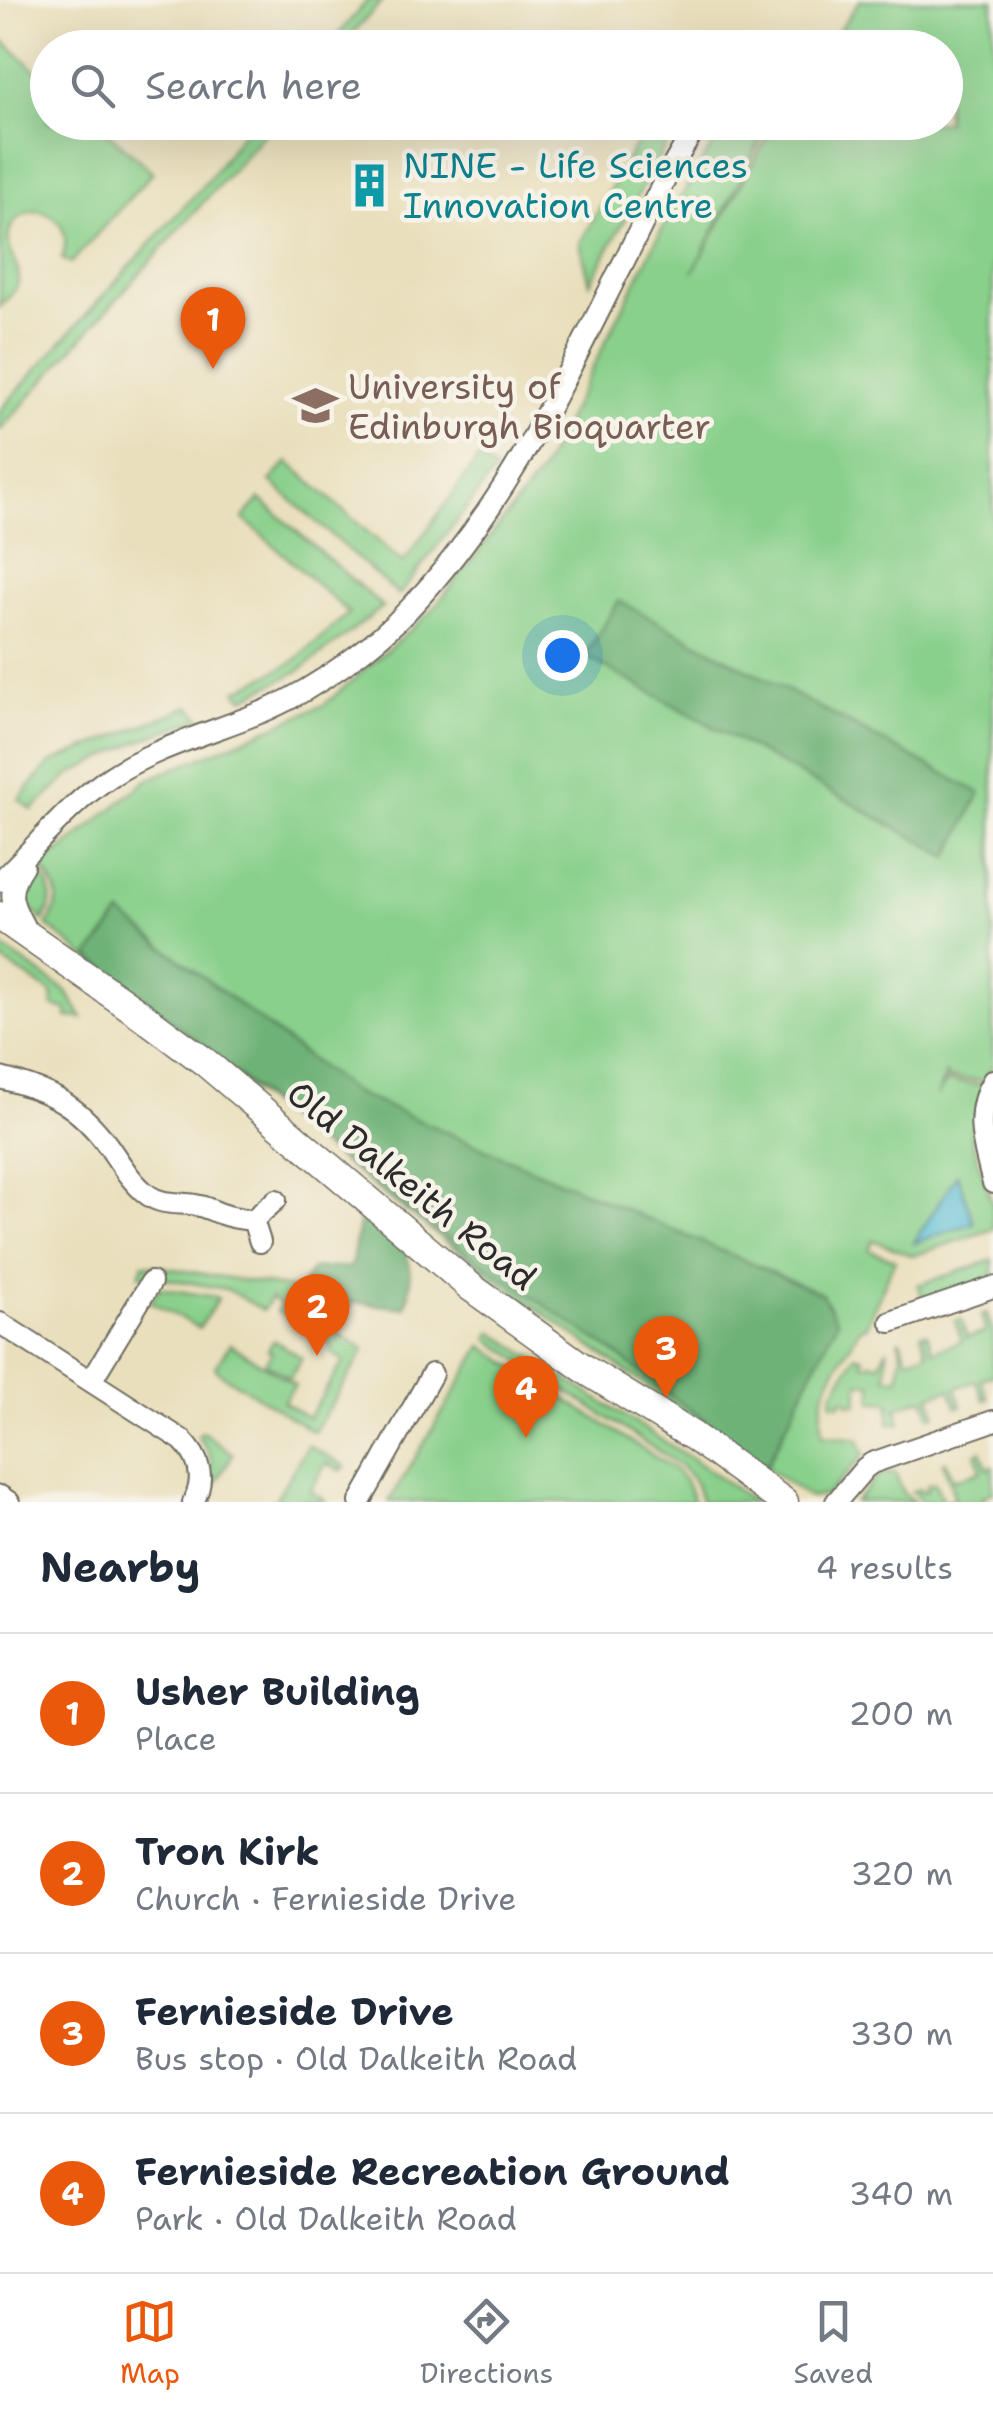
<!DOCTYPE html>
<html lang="en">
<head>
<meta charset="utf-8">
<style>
	body { margin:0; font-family:"Shantell Sans",sans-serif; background:#f6f6f7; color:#1f2937 }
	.you { position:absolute; left:562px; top:655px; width:35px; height:35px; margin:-25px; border:8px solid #fff; border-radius:50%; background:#1a73e8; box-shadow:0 0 0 15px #1a73e833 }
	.badge { display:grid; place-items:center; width:65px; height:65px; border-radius:50%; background:#ea580c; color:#fff; font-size:32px; font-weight:700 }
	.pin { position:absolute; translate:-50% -82px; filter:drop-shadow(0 2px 5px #0008) }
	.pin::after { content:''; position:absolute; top:52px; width:35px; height:30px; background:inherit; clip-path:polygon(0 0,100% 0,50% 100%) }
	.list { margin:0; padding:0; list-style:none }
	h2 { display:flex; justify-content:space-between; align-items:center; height:130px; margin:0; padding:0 40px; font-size:42px }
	h2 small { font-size:32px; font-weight:400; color:#747a83 }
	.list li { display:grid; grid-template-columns:65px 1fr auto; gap:30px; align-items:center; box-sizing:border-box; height:160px; padding:0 40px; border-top:2px solid #e0e1e3 }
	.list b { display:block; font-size:38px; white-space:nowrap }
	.list p { margin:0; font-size:32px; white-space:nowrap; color:#747a83 }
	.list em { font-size:32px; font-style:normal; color:#747a83 }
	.icon { flex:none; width:55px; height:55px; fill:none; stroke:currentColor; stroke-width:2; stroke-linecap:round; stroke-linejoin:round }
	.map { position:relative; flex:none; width:993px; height:1502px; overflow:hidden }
	.search { position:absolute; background:#fff; box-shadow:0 10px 40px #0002; left:30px; right:30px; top:30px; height:110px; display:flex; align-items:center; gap:25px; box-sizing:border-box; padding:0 35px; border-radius:55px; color:#747a83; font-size:38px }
	.sheet { height:770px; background:#fff }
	nav { display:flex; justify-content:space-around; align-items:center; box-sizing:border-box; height:140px; border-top:2px solid #e0e1e3; background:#fff; font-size:28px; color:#747a83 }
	nav a { display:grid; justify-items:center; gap:5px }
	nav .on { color:#ea580c }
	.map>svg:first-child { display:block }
</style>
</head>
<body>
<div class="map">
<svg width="993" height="1502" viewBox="0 0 993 1502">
	<rect width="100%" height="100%" fill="#f7f3e8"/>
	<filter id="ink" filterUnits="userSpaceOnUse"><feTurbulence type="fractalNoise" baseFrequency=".01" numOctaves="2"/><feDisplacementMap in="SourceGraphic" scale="20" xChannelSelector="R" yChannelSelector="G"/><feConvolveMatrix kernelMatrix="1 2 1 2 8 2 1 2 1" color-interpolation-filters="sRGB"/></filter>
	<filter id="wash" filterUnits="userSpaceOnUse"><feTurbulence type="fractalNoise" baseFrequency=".0048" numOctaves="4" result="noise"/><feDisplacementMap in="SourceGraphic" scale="40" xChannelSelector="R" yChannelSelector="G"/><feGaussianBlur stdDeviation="2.25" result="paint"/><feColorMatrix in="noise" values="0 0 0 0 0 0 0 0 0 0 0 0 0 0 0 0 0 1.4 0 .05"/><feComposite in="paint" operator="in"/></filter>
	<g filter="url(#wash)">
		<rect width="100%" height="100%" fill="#e9dfbc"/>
		<path fill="#89d08b" stroke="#5a7e5b" stroke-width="2.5" d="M368,0H383L340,47H323L336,37Z
			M860,0H993V1065L985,1081L948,1078L946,1074L937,1096L947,1081L984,1085L971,1136L993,1206V1229L913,1256L873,1240L869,1250L895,1260L866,1326L859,1329C838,1371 816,1382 823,1435L859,1439L864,1455L827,1495L810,1498C693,1417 575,1338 461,1253C327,1153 198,1047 67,942L47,925C64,898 58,891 42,866L147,780L324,705L431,612L540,473L665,223L726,123H769L693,272L775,123L946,122V48L827,47Z
			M0,38L47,80L48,122L97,123L153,172L71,263L62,259C78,217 31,194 11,227C0,250 27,266 16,288C12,295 5,301 0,307Z
			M250,122L274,123L0,430V410L209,179Z
			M648,123L668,141L590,283L580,243Z
			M479,458L495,471L399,595L270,481L288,462L403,563Z
			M260,499L383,607L299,671L244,698L236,691L292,663L349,613L243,518Z
			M190,706L201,718L137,742L71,774L32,810L19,799L50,763Z
			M34,867C52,882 56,901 43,921C20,897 16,896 34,867Z
			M0,946L66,991L83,1018L67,1017V1010L53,1006L52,993L0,959Z
			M993,1260V1278L924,1302L918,1285Z
			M144,1264L355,1299L336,1332L365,1350L314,1432L220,1373L215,1367L230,1344L295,1385L283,1402L308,1418L344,1361L330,1352L333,1347L277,1311L281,1305L271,1298L263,1310L226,1289L139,1274Z
			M159,1288L216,1297L218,1299L199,1328L151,1302Z
			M986,1313L993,1331V1375L981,1379L988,1399L984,1400L976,1381L956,1388L962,1406L957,1407L950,1389L930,1396L936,1414L931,1416L924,1398L896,1408L901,1423H889L890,1402L872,1401V1383H859L857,1404H848V1400L842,1399L841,1404L832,1403L833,1393L856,1355L864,1358L862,1362L868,1365L871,1362L879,1365L887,1348L886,1377L899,1378L902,1350L898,1340L900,1339L908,1359L927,1353L921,1334L927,1333L933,1351L962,1341L955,1321L961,1319L967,1338L986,1332L981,1315Z
			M492,1332L706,1468L754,1502H702L692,1478L679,1465L488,1339Z
			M274,1340L302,1358L290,1378L265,1363L272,1353L268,1350Z
			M482,1346L674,1469L685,1481L694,1502H389Z
			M203,1432L233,1454L214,1486L210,1484C213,1462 213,1455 198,1437L200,1433Z
			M308,1445L345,1466L341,1471L326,1463L310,1491L325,1500L324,1502L305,1500L303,1502H274Z
			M981,1451L987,1468L993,1466V1492L983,1496L985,1502H922L912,1491L920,1489L921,1492L928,1490L927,1485L935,1483L943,1502L955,1498L943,1462L946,1461L954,1480L981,1471L976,1453Z
			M895,1472L903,1493L914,1502H855L878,1476Z"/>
		<path fill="#6eb277" stroke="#4c6e51" stroke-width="2.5" d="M619,601L980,793L949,857L585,656Z
			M121,914L353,1092L822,1294L837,1321L766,1467L612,1351L466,1252L307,1135L199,1042L89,956Z
			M367,1218C395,1242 413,1243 410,1284C409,1294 409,1300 404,1308L309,1297L303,1283L312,1269L351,1267L360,1219Z"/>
		<path fill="#58bed5" stroke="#427480" stroke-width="2.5" d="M957,1174L974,1223L914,1243L918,1236Z"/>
	</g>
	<g filter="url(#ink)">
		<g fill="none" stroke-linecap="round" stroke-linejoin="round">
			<defs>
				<path id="minor" d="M23,866C5,892 12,905 26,930
					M0,881C37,846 67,806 110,777C157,746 218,731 269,709C316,688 376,645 410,608C503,509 557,395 617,275C642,227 668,167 700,122
					M0,1078C49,1090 79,1105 109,1147C120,1163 132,1183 148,1195C164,1207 183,1201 200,1206C208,1208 215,1212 222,1214C232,1218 242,1219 253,1220
					M993,1080C972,1114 984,1148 993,1183
					M260,1242L253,1220L276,1200
					M891,1322L993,1287
					M0,1323L182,1440C200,1458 206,1479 193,1502
					M91,1381L151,1282
					M0,1496L9,1502
					M360,1502L432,1374
					M836,1502L865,1468L872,1463L993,1421"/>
				<path id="major" d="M0,916L136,1011L205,1062L472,1288L589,1372L693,1436L784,1502"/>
			</defs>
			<use href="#minor" stroke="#6e6a5e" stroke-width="24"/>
			<use href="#major" stroke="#6e6a5e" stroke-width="31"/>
			<use href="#minor" stroke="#fff" stroke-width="20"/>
			<use href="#major" stroke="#fff" stroke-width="28"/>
		</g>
	</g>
	<defs>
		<symbol id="building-bare" viewBox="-9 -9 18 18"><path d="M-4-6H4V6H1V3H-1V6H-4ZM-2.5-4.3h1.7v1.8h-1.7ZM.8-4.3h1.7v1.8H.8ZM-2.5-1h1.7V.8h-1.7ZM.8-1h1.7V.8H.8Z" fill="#0f9aa8" stroke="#f7f3e8" stroke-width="2.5" paint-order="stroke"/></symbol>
		<symbol id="university-bare" viewBox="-9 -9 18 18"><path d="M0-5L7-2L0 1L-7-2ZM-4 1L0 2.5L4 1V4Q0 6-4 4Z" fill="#8d6e63" stroke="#f7f3e8" stroke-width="2.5" paint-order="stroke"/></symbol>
	</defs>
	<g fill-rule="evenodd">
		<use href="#building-bare" x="338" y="154" width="63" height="63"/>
		<use href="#university-bare" x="284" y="374" width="63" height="63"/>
	</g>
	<g text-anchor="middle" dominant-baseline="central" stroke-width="9" stroke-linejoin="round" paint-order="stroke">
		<g font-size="35" fill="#0d838f" stroke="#f7f3e8" text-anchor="start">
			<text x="403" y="165">NINE - Life Sciences<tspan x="403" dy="40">Innovation Centre</tspan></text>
		</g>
		<g font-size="35" fill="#785e54" stroke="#f7f3e8" text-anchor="start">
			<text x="348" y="386">University of<tspan x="348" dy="40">Edinburgh Bioquarter</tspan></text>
		</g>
		<g font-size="35" fill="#2b2b2b" stroke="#f7f3e8">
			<text transform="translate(412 1185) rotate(39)">Old Dalkeith Road</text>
		</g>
	</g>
</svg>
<div class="you"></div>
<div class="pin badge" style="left:213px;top:369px">1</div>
<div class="pin badge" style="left:317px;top:1356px">2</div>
<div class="pin badge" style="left:666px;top:1398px">3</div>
<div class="pin badge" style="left:526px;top:1438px">4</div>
<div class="search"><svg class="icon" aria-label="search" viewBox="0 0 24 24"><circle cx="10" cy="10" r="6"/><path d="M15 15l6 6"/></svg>Search here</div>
</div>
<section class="sheet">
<h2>Nearby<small>4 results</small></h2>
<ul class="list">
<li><span class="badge">1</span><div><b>Usher Building</b><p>Place</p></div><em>200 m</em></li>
<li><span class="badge">2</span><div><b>Tron Kirk</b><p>Church · Fernieside Drive</p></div><em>320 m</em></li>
<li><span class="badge">3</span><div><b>Fernieside Drive</b><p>Bus stop · Old Dalkeith Road</p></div><em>330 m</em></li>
<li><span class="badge">4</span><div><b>Fernieside Recreation Ground</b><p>Park · Old Dalkeith Road</p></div><em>340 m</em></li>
</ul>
</section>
<nav>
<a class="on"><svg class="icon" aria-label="map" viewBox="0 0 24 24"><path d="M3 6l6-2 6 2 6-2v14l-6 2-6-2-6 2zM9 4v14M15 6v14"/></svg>Map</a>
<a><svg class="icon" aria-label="directions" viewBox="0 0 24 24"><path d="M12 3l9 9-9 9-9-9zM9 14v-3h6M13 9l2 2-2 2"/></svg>Directions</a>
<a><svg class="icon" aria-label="saved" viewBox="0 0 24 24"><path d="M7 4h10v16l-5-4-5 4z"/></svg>Saved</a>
</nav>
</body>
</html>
